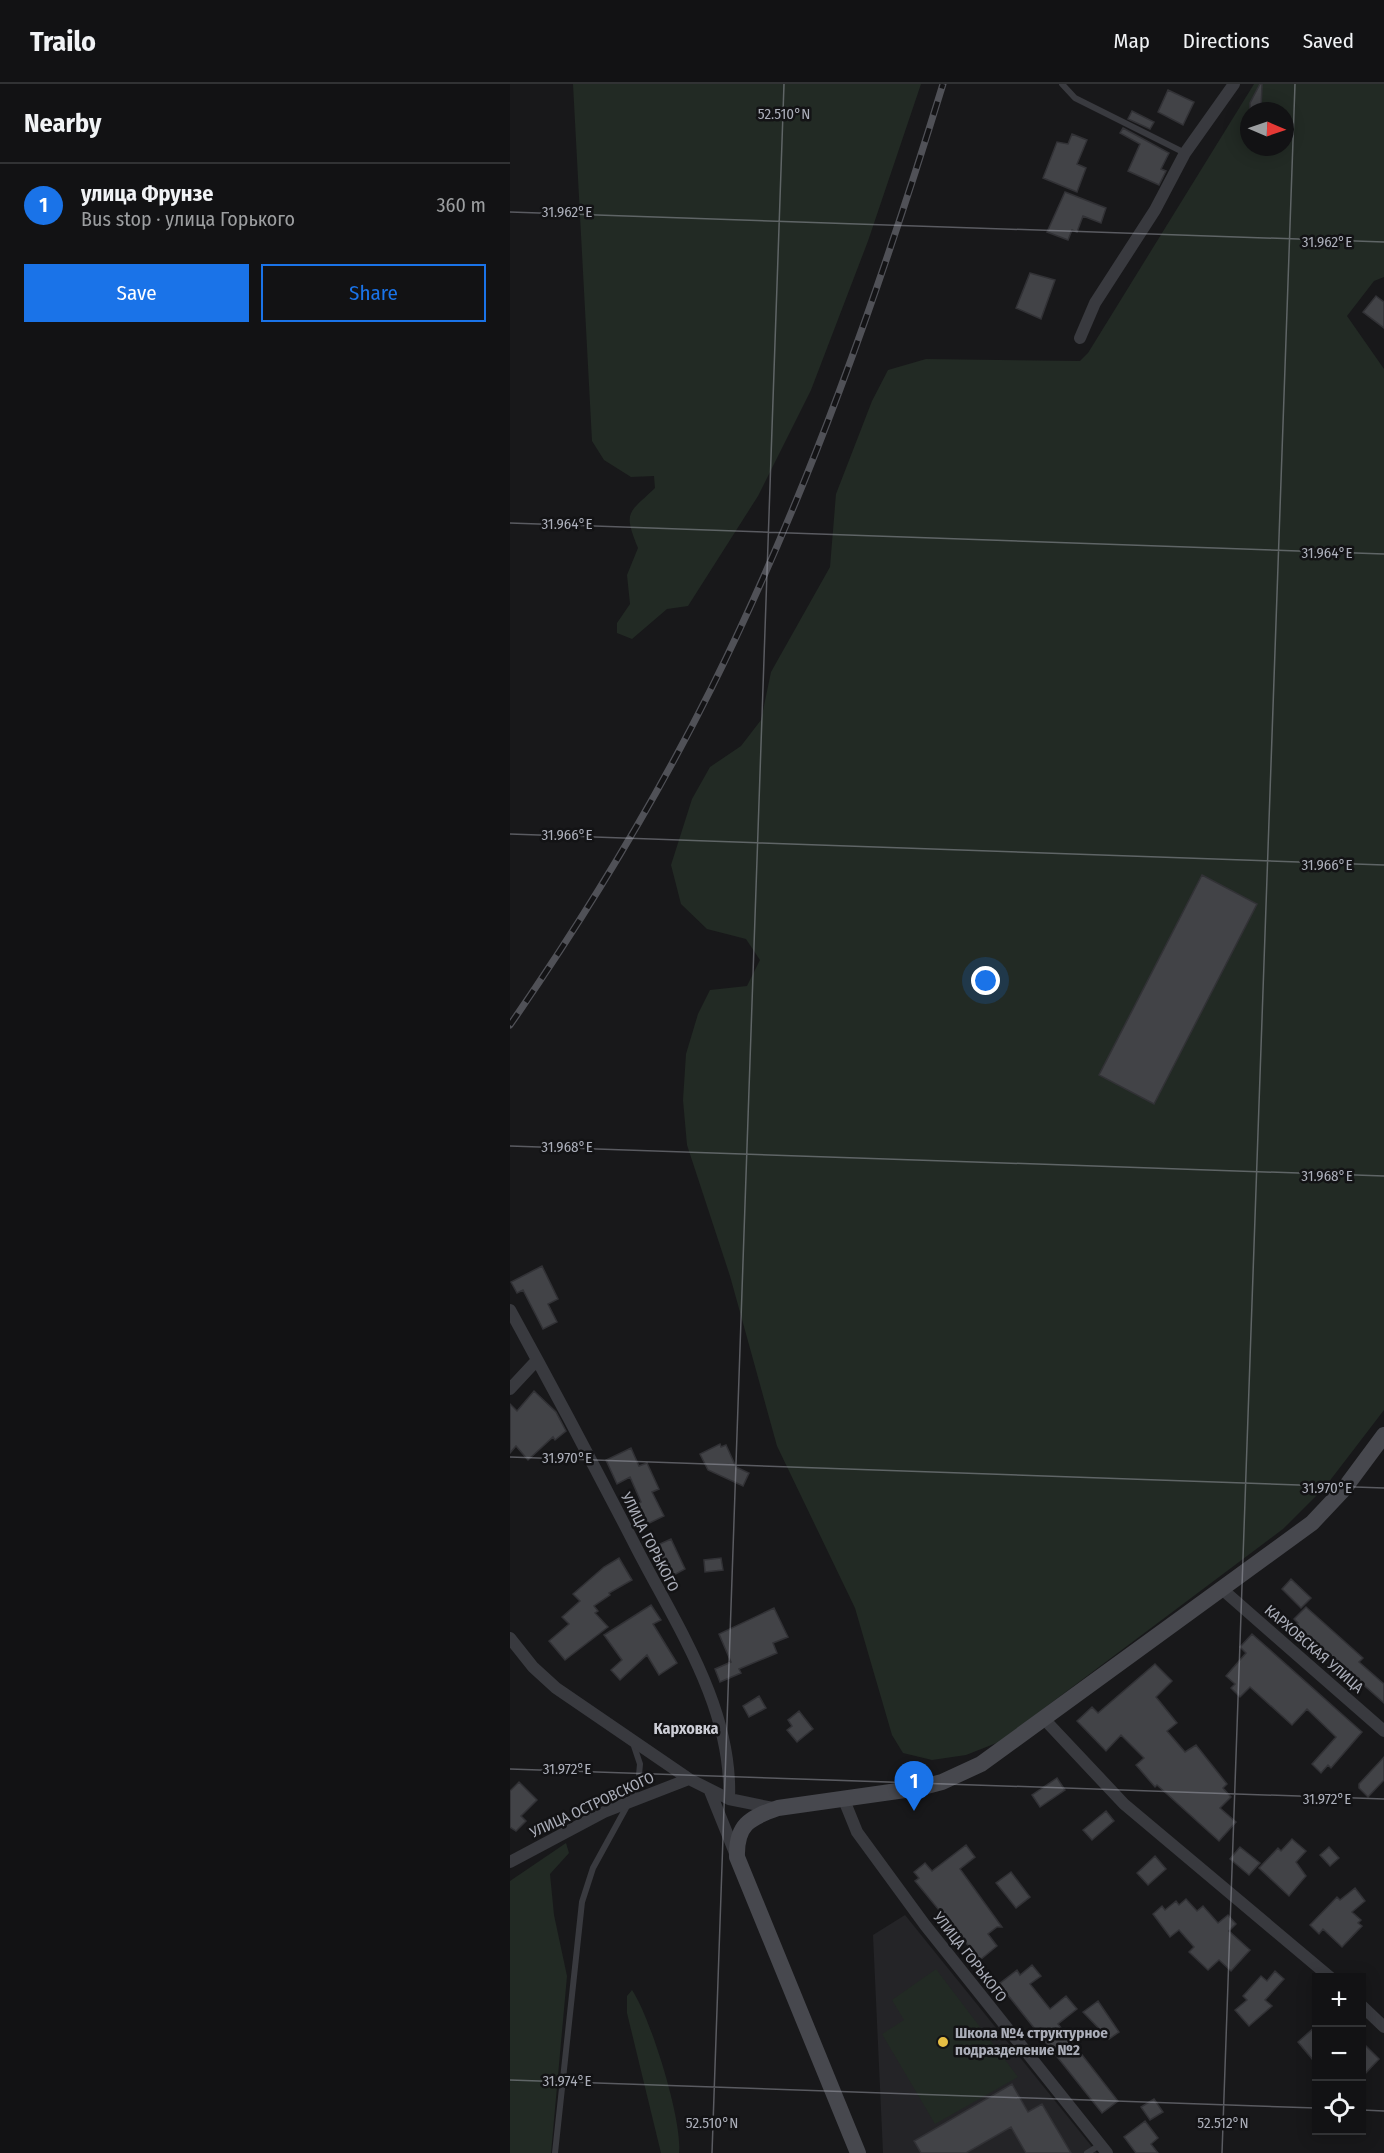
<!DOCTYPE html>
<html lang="en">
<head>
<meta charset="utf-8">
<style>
	body { margin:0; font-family:"Fira Sans Condensed",sans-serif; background:#1f2022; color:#f1f3f6 }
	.controls { position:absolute; right:18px; bottom:18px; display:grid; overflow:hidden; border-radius:0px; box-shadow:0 3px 15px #0003 }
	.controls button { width:54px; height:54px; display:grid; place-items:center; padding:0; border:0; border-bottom:2px solid #313234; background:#121214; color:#f1f3f6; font:30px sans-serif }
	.compass { position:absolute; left:730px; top:18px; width:54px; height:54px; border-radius:50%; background:#121214; box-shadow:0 3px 15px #0003; rotate:92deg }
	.you { position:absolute; left:476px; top:897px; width:21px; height:21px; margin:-15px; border:4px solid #fff; border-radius:50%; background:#1a73e8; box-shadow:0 0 0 9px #1a73e833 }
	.badge { display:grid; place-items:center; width:39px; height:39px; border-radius:50%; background:#1a73e8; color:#fff; font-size:20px; font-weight:700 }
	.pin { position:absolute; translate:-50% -50px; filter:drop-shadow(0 2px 3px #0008) }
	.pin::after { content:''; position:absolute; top:32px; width:21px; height:18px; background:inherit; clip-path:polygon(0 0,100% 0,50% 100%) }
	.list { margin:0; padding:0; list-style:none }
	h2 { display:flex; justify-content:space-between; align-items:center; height:78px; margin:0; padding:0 24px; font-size:26px }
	h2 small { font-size:20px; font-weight:400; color:#9c9ea0 }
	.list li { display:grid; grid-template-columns:39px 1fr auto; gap:18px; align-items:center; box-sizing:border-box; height:84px; padding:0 24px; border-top:2px solid #313234 }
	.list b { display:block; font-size:22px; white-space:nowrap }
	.list p { margin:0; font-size:20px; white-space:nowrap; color:#9c9ea0 }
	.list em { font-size:20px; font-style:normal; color:#9c9ea0 }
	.actions { display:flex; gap:12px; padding:18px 24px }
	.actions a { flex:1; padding:14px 0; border:2px solid #1a73e8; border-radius:0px; text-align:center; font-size:21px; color:#1a73e8 }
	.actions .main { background:#1a73e8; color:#fff }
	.icon { flex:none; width:33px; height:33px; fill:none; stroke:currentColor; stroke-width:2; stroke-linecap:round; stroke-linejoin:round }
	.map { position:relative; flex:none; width:874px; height:2069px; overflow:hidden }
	header { display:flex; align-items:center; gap:36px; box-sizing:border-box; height:84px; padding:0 30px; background:#121214; border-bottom:2px solid #313234 }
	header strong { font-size:28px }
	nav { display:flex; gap:33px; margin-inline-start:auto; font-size:21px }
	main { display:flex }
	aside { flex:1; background:#121214 }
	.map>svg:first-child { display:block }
</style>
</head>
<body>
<header>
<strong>Trailo</strong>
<nav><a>Map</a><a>Directions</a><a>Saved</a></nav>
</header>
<main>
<aside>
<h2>Nearby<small></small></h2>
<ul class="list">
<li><span class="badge">1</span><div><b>улица Фрунзе</b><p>Bus stop · улица Горького</p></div><em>360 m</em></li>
</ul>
<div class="actions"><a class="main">Save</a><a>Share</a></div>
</aside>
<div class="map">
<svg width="874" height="2069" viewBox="0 0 874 2069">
	<rect width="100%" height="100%" fill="#18181a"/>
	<path fill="#242427" d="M395,1831L587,2069H373L363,1851Z"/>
	<path fill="#222a24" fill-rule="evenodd" d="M63,0H411L358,157L301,306L248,412L178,522L157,525L122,555L107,549V539L120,520L117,491L128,464C113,427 118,430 145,404L144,392L121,393L94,376L82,357Z
		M744,0H874V193L864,197L837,232L874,285V1326L815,1403L773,1445L489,1658L456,1671L422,1676L393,1669L382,1651L345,1524L267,1362L220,1192L177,1061L173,1016L176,970L188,930L200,906L237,902L250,876L236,855L197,845L171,820L161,781L182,715L200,683L231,662L251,636L261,588L320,483L326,410L362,317L378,286L416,275L570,277L578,269ZM739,27H775V63H739Z
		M56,1759L59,1769L40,1790L44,1831L57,1892L41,2069H0V1797Z
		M426,1885L508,1993L425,2040L372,1950L394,1936L382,1916Z
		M122,1906C140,1932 173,2037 169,2069H151L117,1929V1912Z"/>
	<path fill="#424347" stroke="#323236" stroke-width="1.5" d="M750,0H752L751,27H740V19Z
		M658,6L684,18L673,41L648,28Z
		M622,27L644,38L640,45L618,35Z
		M613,44L659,69L651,85L656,87L649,101L618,87L630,60L610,49Z
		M562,50L577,56L567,80L576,84L567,108L533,94L547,58L558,60Z
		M555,108L596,124L591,139L573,132L567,148L562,146L558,156L537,148Z
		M520,189L545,196L531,235L506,224Z
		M866,212L874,218V244L853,228Z
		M692,791L747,820L644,1020L589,991Z
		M32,1182L48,1215L38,1220L47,1238L33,1245L13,1206L7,1209L1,1198Z
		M24,1307L46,1328L56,1347L45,1356L43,1353L18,1376L6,1362L0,1369V1320L7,1327Z
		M210,1360L211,1363L216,1361L226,1383L239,1389L233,1402L198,1386L190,1370Z
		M121,1364L129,1382L137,1379L149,1405L142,1408L154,1432L129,1444L119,1424L131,1418L120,1393L107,1400L96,1376Z
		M161,1455L175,1485L162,1492L158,1484L154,1486L143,1463Z
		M109,1474L122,1496L99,1509L100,1511L84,1522L88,1527L85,1529L98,1543L55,1576L39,1557L59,1540L52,1533L70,1517L63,1510L94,1483Z
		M211,1474L213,1486L195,1488L194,1476Z
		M781,1495L801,1514L791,1524L772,1505Z
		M141,1521L151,1536L143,1540L167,1579L149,1591L137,1571L110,1596L101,1586L112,1576L94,1551Z
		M796,1523L853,1574L849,1578L874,1600V1619L786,1541L788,1539L784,1535Z
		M264,1524L278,1553L263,1559L267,1569L229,1585L231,1589L210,1598L205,1585L221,1578L209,1550Z
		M742,1550L852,1648L821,1684L818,1681L811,1689L802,1680L826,1653L797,1625L782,1641L740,1603L730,1613L721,1604L725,1600L716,1592L736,1569L730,1563Z
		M645,1580L662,1597L646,1613L667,1639L657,1647L675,1668L686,1661L717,1700L713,1704L721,1713L710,1724L726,1738L709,1757L647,1701L645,1703L626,1681L634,1674L611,1651L596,1667L567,1637L582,1623L588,1629Z
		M249,1612L256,1624L239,1633L233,1622Z
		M289,1627L303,1645L287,1658L277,1646L282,1642L278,1636Z
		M874,1673V1696L858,1713L849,1704V1700Z
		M547,1694L555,1706L530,1723L522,1711Z
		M9,1698L27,1716L11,1732L16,1737L6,1747L0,1743V1707Z
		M596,1727L604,1737L582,1756L573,1746Z
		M782,1755L796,1767L786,1778L796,1792L779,1812L749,1784L768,1764L771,1767Z
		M456,1761L465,1773L450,1785L492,1843H487L478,1850L487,1862L470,1876L405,1797L409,1794L404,1788L415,1779L422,1787Z
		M730,1763L750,1779L739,1791L720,1775Z
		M819,1763L829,1774L820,1782L810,1771Z
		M645,1772L656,1785L638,1801L627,1789Z
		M501,1788L520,1813L506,1824L486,1799Z
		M845,1804L855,1817L842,1828L851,1836L848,1839L852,1842L832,1863L813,1845L809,1850L800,1841L827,1813L830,1816Z
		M676,1815L687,1827L693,1822L708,1839L718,1831L726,1840L719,1847L740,1866L721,1887L709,1876L698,1886L679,1868L684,1863L669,1846L660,1853L643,1830L652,1822L655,1826L666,1817L669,1821Z
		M522,1881L531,1892L520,1900L540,1925L556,1912L567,1925L548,1940L608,2017L592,2029L489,1900L507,1886L510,1891Z
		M765,1887L774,1895L755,1916L762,1922L739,1942L725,1926L737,1916L733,1912L751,1892L757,1897Z
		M588,1917L609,1948L599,1955L573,1928Z
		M807,1941V1981L788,1958Z
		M852,1958L869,1975L852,1993Z
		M502,2000L518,2028L532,2020L561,2069H516L501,2043L456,2069H411L404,2057Z
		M644,2015L653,2028L640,2036L631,2023Z
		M635,2037L648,2054L641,2060L648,2069H626L614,2053Z"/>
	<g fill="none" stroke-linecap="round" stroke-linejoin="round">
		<path stroke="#393a3f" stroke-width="6" d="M552,0L565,14L675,69
			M45,2069L72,1818L83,1784L128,1702L130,1680L123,1659
			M577,2069L590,2061"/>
		<path stroke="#393a3f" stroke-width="12" d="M570,254L585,219L645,126L675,69L724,0
			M0,1226C43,1304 85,1383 126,1463C166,1541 223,1624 219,1715
			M0,1305L27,1276
			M713,1506L874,1647
			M0,1554L23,1583L46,1604L179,1695L219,1715L263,1724
			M535,1636L614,1720L821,1894
			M200,1707L225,1769
			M334,1716L347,1748L415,1841L597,2069
			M0,1778L94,1728L179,1695
			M852,1922L874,1943"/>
		<path stroke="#47484e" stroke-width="16" d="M348,2069L227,1773C226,1741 239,1734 268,1724L409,1704L432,1698L471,1680L802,1439L834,1405L874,1351"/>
		<defs>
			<path id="rail" d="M0,941C74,834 143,721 201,605C297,412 370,205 433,0"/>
		</defs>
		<use href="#rail" stroke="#505157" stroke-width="7"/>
		<use href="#rail" stroke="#131315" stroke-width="4.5" stroke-dasharray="14" stroke-linecap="butt"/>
	</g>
	<path fill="none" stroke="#abaeb9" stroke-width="1.5" stroke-opacity="0.45" d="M0,128L874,158M0,439L874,470M0,750L874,781M0,1062L874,1092M0,1373L874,1404M0,1685L874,1715M0,1996L806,2024M852,2026L874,2027M202,2069L274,0M712,2069L785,0"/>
	<circle fill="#e6be44" stroke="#131315" stroke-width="2" cx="433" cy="1958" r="6"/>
	<g text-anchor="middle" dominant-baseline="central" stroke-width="5" stroke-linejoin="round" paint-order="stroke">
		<g font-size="15" fill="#abaeb9" stroke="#131315">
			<text transform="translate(140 1458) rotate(63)">УЛИЦА ГОРЬКОГО</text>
			<text transform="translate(804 1565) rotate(41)">КАРХОВСКАЯ УЛИЦА</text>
			<text transform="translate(82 1721) rotate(-25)">УЛИЦА ОСТРОВСКОГО</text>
			<text transform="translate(460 1873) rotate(52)">УЛИЦА ГОРЬКОГО</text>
		</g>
		<g font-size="15" font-weight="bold" fill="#abaeb9" stroke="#131315" text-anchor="start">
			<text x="445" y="1949">Школа №4 структурное<tspan x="445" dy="17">подразделение №2</tspan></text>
		</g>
		<g font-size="16" font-weight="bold" fill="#cccdd5" stroke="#131315">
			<text x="176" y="1644">Карховка</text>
		</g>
	</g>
	<g font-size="15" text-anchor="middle" fill="#abaeb9" stroke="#131315" stroke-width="5" stroke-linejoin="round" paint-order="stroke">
		<text x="274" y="35">52.510°N</text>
		<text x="57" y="133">31.962°E</text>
		<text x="817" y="163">31.962°E</text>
		<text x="57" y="445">31.964°E</text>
		<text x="817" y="474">31.964°E</text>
		<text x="57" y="756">31.966°E</text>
		<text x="817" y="786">31.966°E</text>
		<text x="57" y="1068">31.968°E</text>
		<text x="817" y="1097">31.968°E</text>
		<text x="57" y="1379">31.970°E</text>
		<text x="817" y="1409">31.970°E</text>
		<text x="57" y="1690">31.972°E</text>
		<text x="817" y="1720">31.972°E</text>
		<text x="57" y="2002">31.974°E</text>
		<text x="202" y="2044">52.510°N</text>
		<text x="713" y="2044">52.512°N</text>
	</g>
</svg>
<div class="controls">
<button>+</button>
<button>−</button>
<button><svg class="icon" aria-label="locate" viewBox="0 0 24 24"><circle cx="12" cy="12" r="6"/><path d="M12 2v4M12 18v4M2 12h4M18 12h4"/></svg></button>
</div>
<svg class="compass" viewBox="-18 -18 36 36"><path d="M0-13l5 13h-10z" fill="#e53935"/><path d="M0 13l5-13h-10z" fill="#9c9ea0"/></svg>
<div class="you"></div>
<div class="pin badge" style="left:404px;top:1727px">1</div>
</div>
</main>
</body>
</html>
